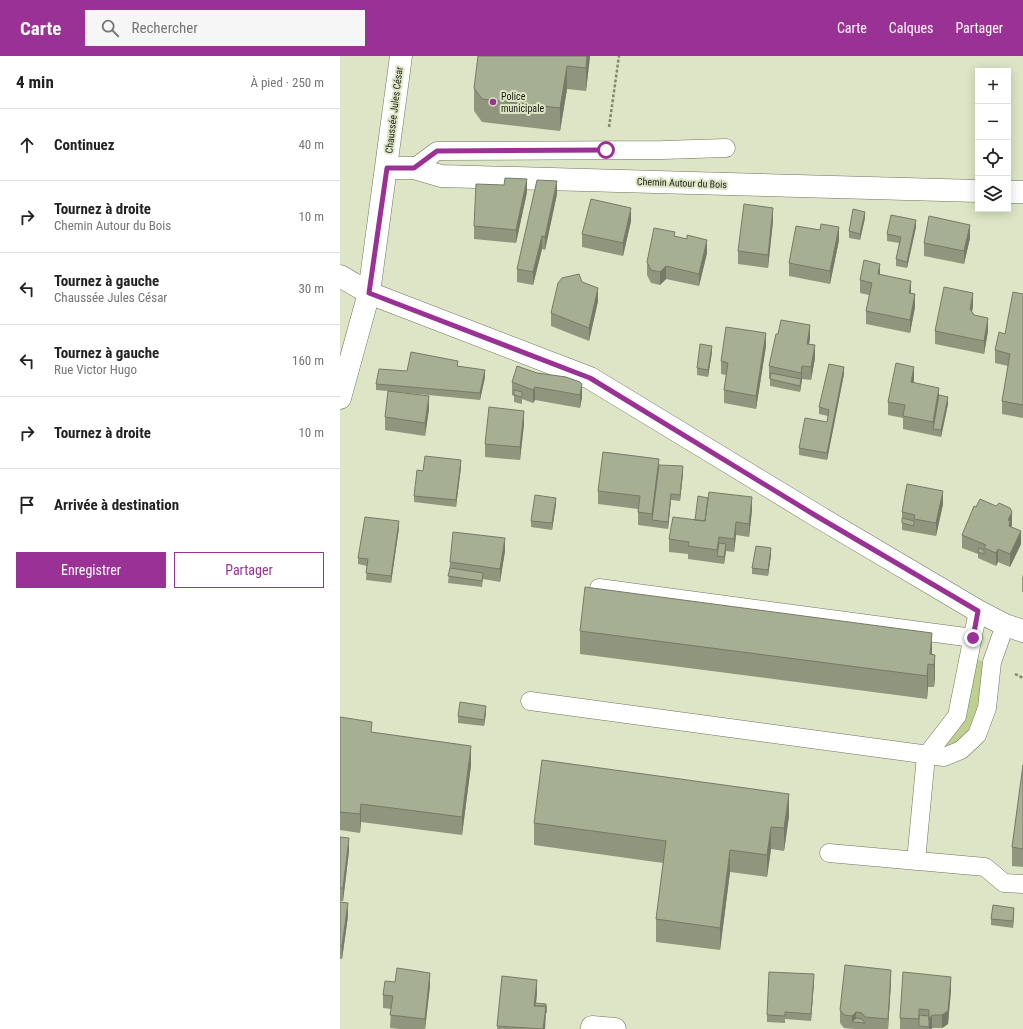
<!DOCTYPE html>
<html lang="fr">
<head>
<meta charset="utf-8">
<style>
	body { margin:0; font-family:"Roboto Condensed",sans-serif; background:#f6f6f6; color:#222 }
	.controls { position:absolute; right:12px; top:12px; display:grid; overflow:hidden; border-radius:0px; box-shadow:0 2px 10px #0003 }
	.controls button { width:36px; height:36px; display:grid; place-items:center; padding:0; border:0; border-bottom:1px solid #e0e0e0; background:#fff; color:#222; font:20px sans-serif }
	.stop { position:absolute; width:12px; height:12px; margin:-9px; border:3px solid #9a3295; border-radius:50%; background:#fff }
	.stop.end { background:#9a3295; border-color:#fff; box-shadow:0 1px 4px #0008 }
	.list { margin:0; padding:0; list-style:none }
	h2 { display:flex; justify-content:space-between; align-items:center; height:52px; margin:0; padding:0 16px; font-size:17px }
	h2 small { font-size:13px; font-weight:400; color:#767676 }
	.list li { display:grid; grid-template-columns:26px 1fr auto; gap:12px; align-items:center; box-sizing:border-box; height:72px; padding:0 16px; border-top:1px solid #e0e0e0 }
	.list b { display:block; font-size:15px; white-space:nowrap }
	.list p { margin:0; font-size:13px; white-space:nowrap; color:#767676 }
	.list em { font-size:13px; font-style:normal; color:#767676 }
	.actions { display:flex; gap:8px; padding:12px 16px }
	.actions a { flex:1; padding:9px 0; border:1px solid #9a3295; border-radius:0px; text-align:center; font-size:14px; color:#9a3295 }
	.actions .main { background:#9a3295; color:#fff }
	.icon { flex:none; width:22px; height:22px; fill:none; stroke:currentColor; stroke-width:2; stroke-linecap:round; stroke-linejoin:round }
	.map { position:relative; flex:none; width:683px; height:973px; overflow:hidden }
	header { display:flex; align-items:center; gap:24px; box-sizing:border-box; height:56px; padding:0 20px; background:#9a3295; color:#fff }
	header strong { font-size:19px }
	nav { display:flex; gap:22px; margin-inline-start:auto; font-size:14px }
	.search { width:280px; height:36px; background:#f6f6f6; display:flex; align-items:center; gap:10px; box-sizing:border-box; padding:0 14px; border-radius:0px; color:#767676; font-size:15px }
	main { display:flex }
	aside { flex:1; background:#fff }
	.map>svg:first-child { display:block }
</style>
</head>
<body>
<header>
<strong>Carte</strong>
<div class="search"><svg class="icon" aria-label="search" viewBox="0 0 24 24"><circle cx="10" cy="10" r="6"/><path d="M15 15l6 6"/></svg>Rechercher</div>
<nav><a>Carte</a><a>Calques</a><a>Partager</a></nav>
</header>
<main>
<aside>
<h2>4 min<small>À pied · 250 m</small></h2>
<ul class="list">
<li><svg class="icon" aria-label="ahead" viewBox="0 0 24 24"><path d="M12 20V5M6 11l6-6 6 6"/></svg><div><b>Continuez</b></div><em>40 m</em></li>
<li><svg class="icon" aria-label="right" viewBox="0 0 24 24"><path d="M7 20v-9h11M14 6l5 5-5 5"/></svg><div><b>Tournez à droite</b><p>Chemin Autour du Bois</p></div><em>10 m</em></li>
<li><svg class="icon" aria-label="left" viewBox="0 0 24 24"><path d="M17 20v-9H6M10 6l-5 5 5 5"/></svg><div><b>Tournez à gauche</b><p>Chaussée Jules César</p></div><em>30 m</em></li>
<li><svg class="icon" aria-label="left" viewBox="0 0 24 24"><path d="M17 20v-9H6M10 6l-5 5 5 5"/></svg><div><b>Tournez à gauche</b><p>Rue Victor Hugo</p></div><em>160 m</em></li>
<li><svg class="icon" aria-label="right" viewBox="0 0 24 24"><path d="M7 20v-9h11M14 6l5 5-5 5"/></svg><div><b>Tournez à droite</b></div><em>10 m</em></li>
<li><svg class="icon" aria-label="arrive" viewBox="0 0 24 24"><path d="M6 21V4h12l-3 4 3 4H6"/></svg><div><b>Arrivée à destination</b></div></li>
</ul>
<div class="actions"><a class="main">Enregistrer</a><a>Partager</a></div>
</aside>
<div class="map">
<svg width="683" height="973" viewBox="0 0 683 973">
	<rect width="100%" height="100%" fill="#dde5c6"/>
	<path fill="#bfcf8f" d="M638,603L644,607L637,661L626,679L609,692L606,688L623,667L628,653L632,607Z"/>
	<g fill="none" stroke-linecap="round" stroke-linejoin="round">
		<defs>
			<path id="service" d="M74,112L97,95L323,94L386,92
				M259,532L633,582
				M190,645L604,701L621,694L637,679L647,652L652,606L665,569
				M489,797L645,811L664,827L683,828
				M576,805L586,700L617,660L638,555"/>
			<path id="minor" d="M47,112H74L101,120L638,135
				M668,136H683
				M0,220L29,237L250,322L479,461L638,555L665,569L683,575
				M252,973V971L275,973"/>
			<path id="tertiary" d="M0,342L29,237L61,0"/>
		</defs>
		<use href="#service" stroke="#6e755a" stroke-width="19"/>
		<use href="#minor" stroke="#6e755a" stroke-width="23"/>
		<use href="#tertiary" stroke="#6e755a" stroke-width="23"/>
		<path stroke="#818771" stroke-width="2.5" stroke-dasharray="3 2" stroke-linecap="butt" d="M269,71L279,0
			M675,618L683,622"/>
		<use href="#service" stroke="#fff" stroke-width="18"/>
		<use href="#minor" stroke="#fff" stroke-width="22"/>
		<use href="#tertiary" stroke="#fff" stroke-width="22"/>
	</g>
	<path fill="#90967e" d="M250,0L246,35L227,33L220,75L142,66L134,55V32Z
		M187,136L176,187L134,183V170Z
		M217,138L205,194L202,193L193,229L177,226V213Z
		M525,162L520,184L509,182V175Z
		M291,165L283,200L242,191V178Z
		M433,165L428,212L398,208V195Z
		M576,171L567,212L556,210V203L559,187L547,185V178Z
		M335,180L367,197L359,230L326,223L320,229L311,227L307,219V206Z
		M630,182L624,208L584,200V187Z
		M499,184L490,228L449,220V207Z
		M540,218L571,237L575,251L570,277L526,268V255L529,239L520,237V224Z
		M242,226L258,245L249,285L211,270V257Z
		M683,238V362L662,358V345L668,310L655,307V294L665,278Z
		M633,250L632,256L648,275L644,298L595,288V275Z
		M438,278L470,282L469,288L475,302L471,324L462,323L460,336L430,330V323H429V310Z
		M426,290L416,353L384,347V334L386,319L381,318V305Z
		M372,296L368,321L357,319V312Z
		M118,310L145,321L140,344L57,336L89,353L85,380L45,374V361L48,335L36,334V328L67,315Z
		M197,317L226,321L242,341L240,352L195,344L193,347L182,343V348L174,346V340L172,339V326Z
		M504,318L487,404L459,399V392L487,366L488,360L479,358V351Z
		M574,324V326L599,339L608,348L601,381L563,373V362L548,359V346Z
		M184,368L180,404L145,401V388Z
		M319,409L343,417L340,445L331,444L328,473L298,469V453L258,448V435Z
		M121,411L116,451L74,446V440L83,415Z
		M216,448L212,474L191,471V465Z
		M603,448L596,480L562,474V456Z
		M412,454L409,481L396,479L394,496L386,495L384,508L348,503V498L329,496V483L355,464Z
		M672,469L671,471L681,488L670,511L658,506L656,510L638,502V498L622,492V479Z
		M59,472L51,527L26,524L27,510L18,508V502Z
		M165,495L160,526L143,523L142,531L108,527L110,506Z
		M431,499L428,520L412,518V512Z
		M683,517V536H682V523Z
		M240,575L595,599V621L594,631H588L587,643L240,598Z
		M146,657L144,670L118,667V660Z
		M0,661L32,677L131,709L122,779L21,766L20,777L0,774Z
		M683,709V811L672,810V791Z
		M449,760L444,795L431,793L427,821L390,816L380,894L316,886V863L323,807L194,789V767Z
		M0,781L9,795L3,845H0Z
		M0,846L8,860L2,903H0Z
		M674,858L673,872L651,869V863Z
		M162,920L197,937L196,947L206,955L205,973H157Z
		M474,925L471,965L445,963V967L427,966V959Z
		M551,926L548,973H515L504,972L500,967V954Z
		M90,930L85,973H59L50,972L51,953L43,952V939Z
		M611,934L608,968L602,972H592V973H560V962Z"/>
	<path fill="#757a66" d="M247,0H250L246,35V12Z
		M227,10V33L220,75V52Z
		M187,123V136L176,187V174Z
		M217,125V138L205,194V181Z
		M291,152V165L283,200V187Z
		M433,152V165L428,212V199Z
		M525,156V162L520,184V178Z
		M576,164V171L567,212V206Z
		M630,169V182L624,208V195Z
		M499,171V184L490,228V215Z
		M202,180V193L193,229V216Z
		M367,184V197L359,230V218Z
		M540,208V221L538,218Z
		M326,210V223L320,229V216Z
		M571,225V238L569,237Z
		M258,232V245L249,285V272Z
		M633,237V250L630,266V253Z
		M575,238V251L570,277V264Z
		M648,262V275L644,298V285Z
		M470,269V282L467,301V288Z
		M426,277V290L416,353V340Z
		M475,289V302L471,324V311Z
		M372,290V296L368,321V314Z
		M462,310V323L461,330V317Z
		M504,311V318L487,404V397Z
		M574,311V324L571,339V326Z
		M145,314V321L140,344V337Z
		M461,323V330L460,336V330Z
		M242,328V341L240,352V339Z
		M195,331V344L193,347V334Z
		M599,332V345L593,373V366Z
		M89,340V353L85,380V367Z
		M608,341V348L601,381V374Z
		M184,355V368L180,404V391Z
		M319,403V416L312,464V458Z
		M121,404V411L116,451V444Z
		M343,410V417L340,445V439Z
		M603,435V448L596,480V467Z
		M331,438V444L328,473V466Z
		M412,441V454L409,481V468Z
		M216,442V448L212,474V467Z
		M672,456V469L670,473L669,483L668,464Z
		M59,465V472L51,527V520Z
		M396,466V479L394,496V483Z
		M681,475V488L670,511V498Z
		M379,481V494L377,500V494Z
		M165,482V495L160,526V513Z
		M386,488V495L384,508V501Z
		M431,492V499L428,520V514Z
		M658,493V506L656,510V497Z
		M592,577V600L590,598Z
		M595,599V621L594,631V609Z
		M588,608V631L587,643V620Z
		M146,650V657L144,670V664Z
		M131,690V709L122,779V761Z
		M449,738V760L444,795V772Z
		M21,748V766L20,777V758Z
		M431,771V793L427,821V799Z
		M9,782V795L3,845V832Z
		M390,794V816L380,894V872Z
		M8,847V860L2,903V890Z
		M674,852V858L673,872V865Z
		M551,914V926L548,973V963Z
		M90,917V930L85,973V963Z
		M474,918V925L471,965V958Z
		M611,921V934L608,968L602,972V959Z
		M197,924V937L195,956L194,950Z
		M206,948L205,973H203L206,950Z
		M516,956V966H512V960Z
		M592,959V973H589V964Z"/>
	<path fill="#a7af92" stroke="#757a66" d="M138,0H247L246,12L227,10L220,52L142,43L134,32Z
		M165,122L187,123L176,174L134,170L136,128L164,129Z
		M197,124L217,125L205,181L202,180L193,216L177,213Z
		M251,143L291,152L283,187L242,178Z
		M404,148L433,152L428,199L398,195Z
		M513,153L525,156L520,178L509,175Z
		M551,159L576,164L567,206L556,203L561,181L547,178Z
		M589,160L630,169L624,195L584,187Z
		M481,168L499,171L490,215L449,207L456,170L480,174Z
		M314,172L335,176L334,180L347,183V179L367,184L359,218L326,210L320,216L311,214L307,206Z
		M524,204L540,208L538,218L571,225L569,237L575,238L570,264L526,255L532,227L520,224Z
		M239,218L242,226L258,232L249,272L211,257L218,227L222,222Z
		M604,231L633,237L630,253L634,259L648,262L644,285L595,275Z
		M673,236L683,238V349L662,345L670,298L655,294L659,276L665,278Z
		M441,264L470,269L467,288L475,289L471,311L462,310L461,317L429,310L436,278H438Z
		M386,271L426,277L416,340L384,334L388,307L381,305Z
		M360,288L372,290L368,314L357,312Z
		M71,296L118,305L117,310L145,314L140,337L36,328L39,313L67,315Z
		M556,307L574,311L571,326L599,332L593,366L563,360L565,349L548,346Z
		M489,308L504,311L487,397L459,392L465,362L487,366L489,354L479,351Z
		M177,310L197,317L226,321L240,326L242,328L240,339L195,331L193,334L172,326Z
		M431,317L461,323L460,330L430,323Z
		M174,334L182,336V341L174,339Z
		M48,335L89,340L85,367L45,361Z
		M599,339L608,341L601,374L593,373Z
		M149,351L184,355L180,391L145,388Z
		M263,396L319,403L312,458L298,456L300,440L258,435Z
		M85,400L121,404L116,444L74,440L77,414L83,415Z
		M319,409L343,410L340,439L331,438L328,466L312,464Z
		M567,428L603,435L596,467L574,463L575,459L562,456Z
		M369,436L412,441L409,468L396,466L394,483L379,481L377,494L348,490L349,486L329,483L333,461L365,465Z
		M195,439L216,442L212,467L191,465Z
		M358,440L368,442L365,465L355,464Z
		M640,443L656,450L659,447L670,452L672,456L668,464L670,465L669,470L681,475L670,498L658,493L656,497L644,492L646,489L622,479L634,450L636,451Z
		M25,461L59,465L51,520L26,517L28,503L18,502Z
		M562,462L574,465V470L562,467Z
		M113,476L165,482L160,513L110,506Z
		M379,487L386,488L384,501L377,500Z
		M416,490L431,492L428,514L412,512Z
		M639,492L644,494V498L638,496Z
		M110,512L143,517L142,525L108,520Z
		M245,531L592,577L590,598L595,599L594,609L588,608L587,620L240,575Z
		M120,646L146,650L144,664L118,660Z
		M0,661L32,666L31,676L131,690L122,761L21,748L20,758L0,756Z
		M202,704L449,738L444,772L431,771L427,799L390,794L380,872L316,863L326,785L194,767Z
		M683,709V793L672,791Z
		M0,781L9,782L3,832H0Z
		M0,846L8,847L2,890H0Z
		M653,849L674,852L673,865L651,863Z
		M505,909L551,914L548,963L525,961L522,957L516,956L512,960L504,959L500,954Z
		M57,912L90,917L85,963L50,959L53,940L43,939L45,925L55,926Z
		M429,916L474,918L471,958L445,956V960L427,959Z
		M563,916L611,921L608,955L602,959H592L589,964V954L579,953V963L560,962Z
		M162,920L197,924L194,950H206L203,973L157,970Z
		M195,947L206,948V957V950H195Z
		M579,959L589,960V971L579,970Z
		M516,962L522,963L525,967L512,966Z"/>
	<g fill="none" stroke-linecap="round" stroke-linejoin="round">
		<path stroke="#9a3295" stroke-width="5" d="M266,94L97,95L74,112H47L29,237L250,322L478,461L638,555L633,582"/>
	</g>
	<circle fill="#9a3295" stroke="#dde5c6" stroke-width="1.5" cx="153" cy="46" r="4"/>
	<g text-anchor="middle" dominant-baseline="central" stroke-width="4" stroke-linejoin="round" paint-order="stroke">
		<g font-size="10" fill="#191c11" stroke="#dde5c6" text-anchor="start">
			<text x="161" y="40">Police<tspan x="161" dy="12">municipale</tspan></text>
		</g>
		<g font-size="10" fill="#191c11" stroke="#dde5c6">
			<text transform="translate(54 54) rotate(-83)">Chaussée Jules César</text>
			<text transform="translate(342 127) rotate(2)">Chemin Autour du Bois</text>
		</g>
	</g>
</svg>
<div class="controls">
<button>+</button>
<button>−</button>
<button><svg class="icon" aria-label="locate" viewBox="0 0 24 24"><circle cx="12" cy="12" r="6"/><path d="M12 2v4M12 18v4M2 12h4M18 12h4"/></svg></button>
<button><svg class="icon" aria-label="layers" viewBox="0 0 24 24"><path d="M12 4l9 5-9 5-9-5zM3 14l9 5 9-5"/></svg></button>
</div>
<div class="stop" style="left:266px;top:94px"></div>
<div class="stop end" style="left:633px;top:582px"></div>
</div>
</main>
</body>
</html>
